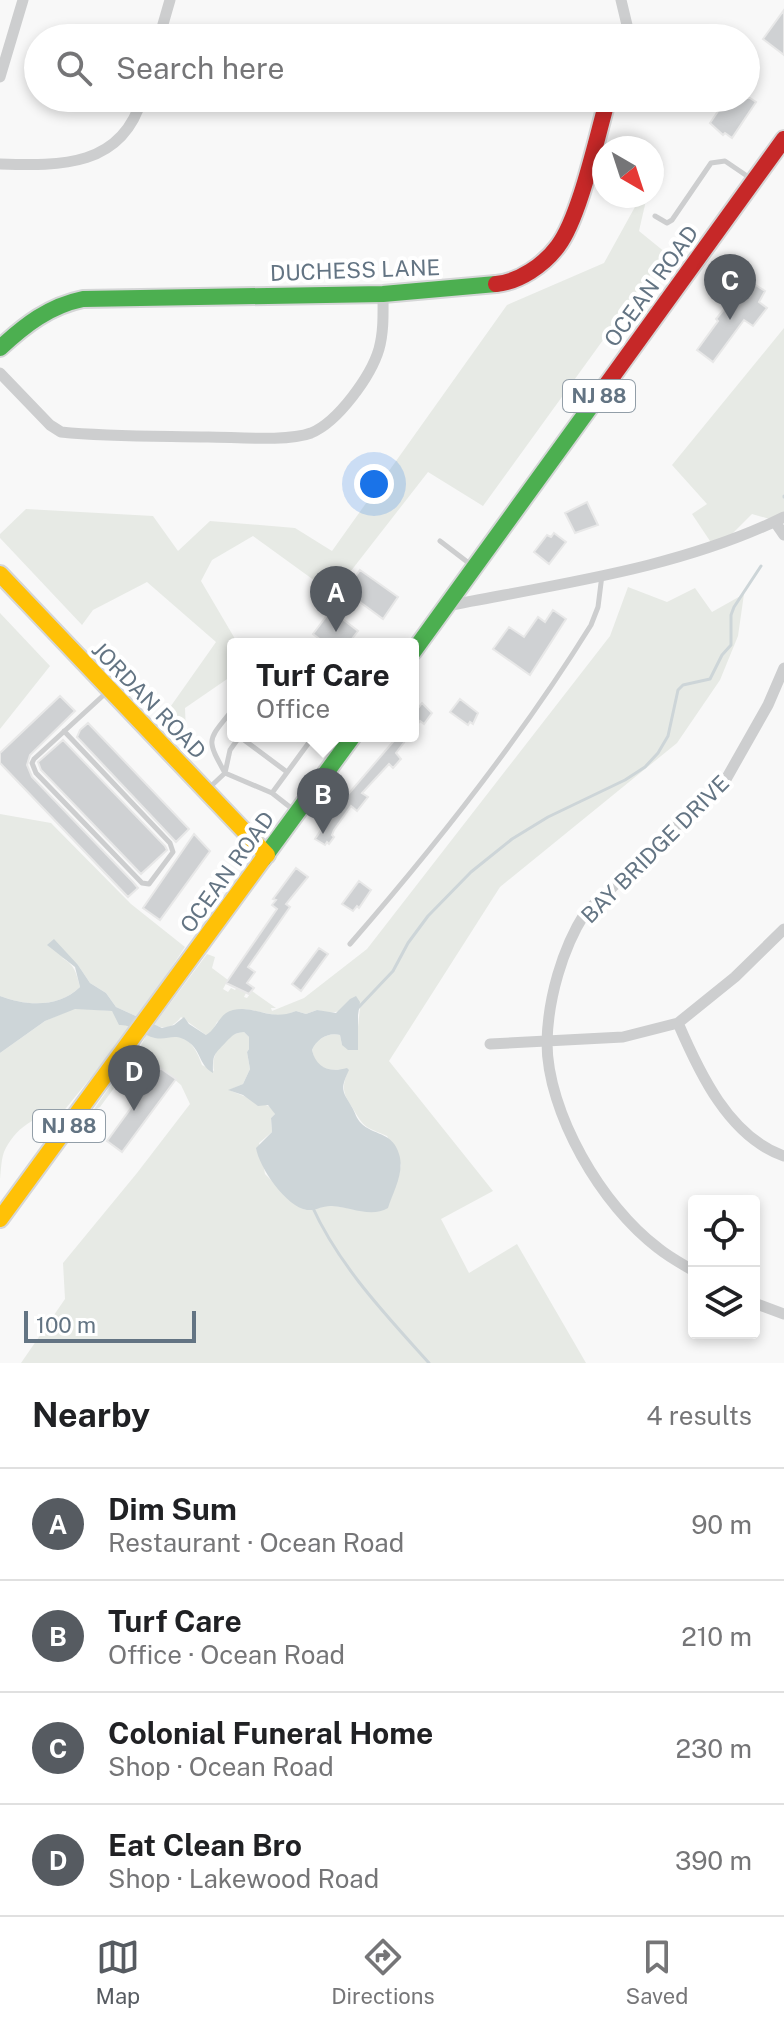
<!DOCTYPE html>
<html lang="en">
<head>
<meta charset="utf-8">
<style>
	body { margin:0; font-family:"Public Sans",sans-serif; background:#f2f2f2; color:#202124 }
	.controls { position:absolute; right:24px; bottom:24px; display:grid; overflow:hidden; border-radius:8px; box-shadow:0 4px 12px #0003 }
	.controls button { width:72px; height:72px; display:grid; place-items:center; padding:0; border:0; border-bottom:2px solid #e0e0e0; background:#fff; color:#202124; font:40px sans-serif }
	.compass { position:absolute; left:592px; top:136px; width:72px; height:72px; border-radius:50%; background:#fff; box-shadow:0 4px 12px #0003; rotate:141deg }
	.scale { position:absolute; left:24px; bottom:20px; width:172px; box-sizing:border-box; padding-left:8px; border:4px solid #637483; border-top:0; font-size:22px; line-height:28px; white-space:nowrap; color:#637483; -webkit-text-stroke:6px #fff; paint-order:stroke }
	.you { position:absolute; left:374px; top:484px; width:28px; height:28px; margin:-20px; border:6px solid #fff; border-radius:50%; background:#1a73e8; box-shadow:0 0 0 12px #1a73e833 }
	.badge { display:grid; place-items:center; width:52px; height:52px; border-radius:50%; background:#565b61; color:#fff; font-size:26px; font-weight:700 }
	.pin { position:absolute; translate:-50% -66px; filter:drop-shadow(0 2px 4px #0008) }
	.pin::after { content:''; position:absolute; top:42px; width:28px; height:24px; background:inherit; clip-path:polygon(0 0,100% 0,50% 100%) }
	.popup { position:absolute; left:227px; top:638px; width:192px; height:104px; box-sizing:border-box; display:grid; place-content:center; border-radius:8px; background:#fff; filter:drop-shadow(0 2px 6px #0005); font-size:26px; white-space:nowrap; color:#757577 }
	.popup b { font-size:30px; color:#202124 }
	.popup::after { content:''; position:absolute; left:50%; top:100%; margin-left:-16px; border:16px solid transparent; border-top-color:#fff }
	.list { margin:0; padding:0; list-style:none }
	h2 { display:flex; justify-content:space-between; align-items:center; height:104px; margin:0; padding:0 32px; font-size:34px }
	h2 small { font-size:26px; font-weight:400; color:#757577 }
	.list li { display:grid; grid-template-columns:52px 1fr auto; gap:24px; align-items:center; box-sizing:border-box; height:112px; padding:0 32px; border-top:2px solid #e0e0e0 }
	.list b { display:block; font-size:30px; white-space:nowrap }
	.list p { margin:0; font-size:26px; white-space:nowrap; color:#757577 }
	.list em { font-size:26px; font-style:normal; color:#757577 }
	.icon { flex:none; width:44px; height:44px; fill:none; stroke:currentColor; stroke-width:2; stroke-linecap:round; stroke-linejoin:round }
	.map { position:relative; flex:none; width:784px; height:1363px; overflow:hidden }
	.search { position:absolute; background:#fff; box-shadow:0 4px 12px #0003; left:24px; right:24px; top:24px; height:88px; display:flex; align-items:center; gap:20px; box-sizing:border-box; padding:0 28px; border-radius:44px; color:#757577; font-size:30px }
	.sheet { height:552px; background:#fff }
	nav { display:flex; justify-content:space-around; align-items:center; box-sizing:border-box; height:112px; border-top:2px solid #e0e0e0; background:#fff; font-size:22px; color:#757577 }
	nav a { display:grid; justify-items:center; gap:4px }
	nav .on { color:#565b61 }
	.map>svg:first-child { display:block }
</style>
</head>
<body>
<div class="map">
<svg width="784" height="1363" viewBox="0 0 784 1363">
	<rect width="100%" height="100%" fill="#f8f8f8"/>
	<path fill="#e7eae5" d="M641,196H647L639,231L666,253L483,506L428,472L333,594L253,536L212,560L201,581L238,644H233V675L185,708L186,734L166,713L216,642L147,582L93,610L82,625L0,538V534L26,509L153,516L178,551L210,521L295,528L332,551L507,305L604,263Z
		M784,328V523L752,514L716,550L692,514L707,504L672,465Z
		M628,587L667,602L695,588L712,612L744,594L738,636L720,680L677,743L500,887L389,1061L493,1191L441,1219L469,1273L517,1244L586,1363H21L65,1299L63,1263L137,1173L190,1104L181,1085L139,1049L147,1034C158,1039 161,1035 172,1035C190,1036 197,1051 202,1065L214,1071C210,1053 225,1033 244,1032L249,1037V1049L247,1052L250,1069L243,1084L229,1090L273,1108L275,1114L271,1118L272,1132L259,1143L265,1174L294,1203L303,1209L309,1210L330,1205L364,1211L389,1204L401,1165L387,1136C364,1126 365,1129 352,1107C342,1092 342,1087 348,1070C331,1069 317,1074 312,1050C317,1039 328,1032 340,1035L342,1045L356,1046L360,1008L329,1013L317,1010L306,1014L296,1011L286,1015H275L246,1009L217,1022L211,1034L206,1035L181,1017C173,1027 166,1030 154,1025L207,954L215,957L212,968L228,980L223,989L228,992L231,988L235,990L239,985L246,993L244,997L247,998L252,991L276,1008H271L272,1011L304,998L367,949L610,636Z
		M0,613L50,666L0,729Z
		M0,814L51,823L131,904L185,947L138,1017L116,1007L106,993L90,983L78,965L58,956C74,963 76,971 80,987C59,1008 26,1006 0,996Z
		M75,1008L112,1011L132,1027L62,1113C38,1112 14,1129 4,1152C1,1160 1,1171 0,1179V1053L45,1021Z
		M127,1062L129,1066L126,1072L100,1107L92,1112Z"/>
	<path fill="#cdd5d8" d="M54,939L78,965L90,983L106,993L116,1007L162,1028L174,1025L184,1017L189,1024L206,1035C217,1029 219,1013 233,1010C256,1005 269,1022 296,1011L306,1014L317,1010L336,1013L350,999L356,996L360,1002L358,1015V1050H348L342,1045L340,1035C328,1032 317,1039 312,1050C316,1068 330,1073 347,1068L349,1070C339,1091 343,1091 353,1109C356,1115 357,1120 363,1125C377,1136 393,1133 399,1154C405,1172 393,1192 388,1208C371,1218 350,1207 332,1206C324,1205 315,1211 307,1210C286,1207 259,1167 256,1148L272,1132L271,1118L275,1114L268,1105L258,1106L243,1095L228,1090L243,1084L250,1069L247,1052L249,1049V1037L244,1032C234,1033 233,1035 226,1042C213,1056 213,1054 213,1073C200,1066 201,1053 191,1044C175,1031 169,1041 155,1038C142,1035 133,1024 119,1025L112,1011L75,1009L45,1021L0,1053V996C26,1006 59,1008 80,987L75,967L47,945Z"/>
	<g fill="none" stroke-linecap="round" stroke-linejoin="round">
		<path stroke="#cdd5d8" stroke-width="3" d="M784,497V496
			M357,1009L393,971L408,943L428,916L471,872L512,839L548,817L625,780L645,767L658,753L668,736L678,690L683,685L710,679L722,655L731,645V615L734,607L761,566
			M312,1206C339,1266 386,1315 429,1363"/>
	</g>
	<path fill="#cfd1d3" stroke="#e8e8e8" stroke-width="2" d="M784,10V55L763,39Z
		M727,98H750L756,102L732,138L725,133L723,135L710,123Z
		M748,280L765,291L759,302L767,308L753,326L744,320L713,362L697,350L718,321L716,319Z
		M587,502L598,525L575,533L565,513Z
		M554,533L566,542L549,564L534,552L547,535L551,537Z
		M360,570L398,597L383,619L345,591Z
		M331,610L358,631L348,644H326L313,634Z
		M553,610L566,619L530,675L493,649L509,627L524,637L538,617L545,622Z
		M60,696L75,711L30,755L27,765L32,777L133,882L138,888L128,897L0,763V753Z
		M460,699L478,713L473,724L470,722L468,725L450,712Z
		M413,703L419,707L422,703L432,713L424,724L420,721L413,730Z
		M88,723L189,829L176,842L77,737L80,730Z
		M398,736H409L396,753L401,759L393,768L389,764L362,793L368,797L357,811L351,806L334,830L332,835L334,837L329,844L327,842L325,845L315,839L329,818L326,816L331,809L333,810L337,803L339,805Z
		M63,740L165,846L167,850L141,874L41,770L38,762Z
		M194,834L210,851L160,920L143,908Z
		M296,868L308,877L286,904L290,907L248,967L255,972L247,983L254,988L249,994L226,983L277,909L272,905L276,900L273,899Z
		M359,881L371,890L359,908L357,906L353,911L342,904Z
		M319,948L328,954L301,991L292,984Z
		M160,1068L176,1079L122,1152L107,1141Z"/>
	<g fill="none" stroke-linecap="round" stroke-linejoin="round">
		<defs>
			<path id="fast" d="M0,348C25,325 49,306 83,299L383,294L496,284
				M413,652L607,384
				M263,859L353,736"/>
			<path id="slow" d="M0,574L267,855
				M0,1219L263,859"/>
			<path id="jam" d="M496,284C519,282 544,265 558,246C580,217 597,136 608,98
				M607,384L784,139"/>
		</defs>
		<use href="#fast" stroke="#d5d6d7" stroke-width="20"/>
		<use href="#slow" stroke="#d5d6d7" stroke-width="20"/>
		<use href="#jam" stroke="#d5d6d7" stroke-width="20"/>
		<path stroke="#cdcecf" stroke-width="5" d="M655,216L667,223L672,220L711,163L725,161L750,178
			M440,541L470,564
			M281,642L283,644
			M233,709C208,741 205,737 225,773L272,793L295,811
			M64,731L170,843L173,852L149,884L142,883L36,773L32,763L34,759L107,692
			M296,736L313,737L339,749
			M240,737L287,772
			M209,788L225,773L230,750L240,736
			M272,793L313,737
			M350,944C437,844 521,738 591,625L598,607L602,575"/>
		<path stroke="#cdcecf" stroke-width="11" d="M621,0L627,25L625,38
			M159,38L170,0
			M0,77L23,0
			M0,164C61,166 122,167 142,98
			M0,373L50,425L61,432C110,437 159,436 208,437C235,437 287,442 311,433C338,422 371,376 379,349C384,331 383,312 383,294
			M775,522L784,535
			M446,606C558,584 681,568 784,517
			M678,1023C699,1072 729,1137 784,1156
			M490,1044L623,1037L678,1023L735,977L784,929
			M694,1271C682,1264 669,1257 658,1248C602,1206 547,1113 547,1042C548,999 562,949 585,913L725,781L768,705L784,668
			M754,1303L784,1314"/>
		<use href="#fast" stroke="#4caf50" stroke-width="16"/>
		<use href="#slow" stroke="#ffc107" stroke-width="16"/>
		<use href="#jam" stroke="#c62828" stroke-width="16"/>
	</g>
	<g text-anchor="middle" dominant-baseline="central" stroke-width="8" stroke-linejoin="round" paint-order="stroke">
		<g fill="#fff" stroke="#929ea8" stroke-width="2">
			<rect x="563" y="380" width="72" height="32" rx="6"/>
			<rect x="33" y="1110" width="72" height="32" rx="6"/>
		</g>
		<g font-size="20" font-weight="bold" fill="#637483">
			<text x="599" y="396">NJ 88</text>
			<text x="69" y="1126">NJ 88</text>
		</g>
		<g font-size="22" fill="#637483" stroke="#fff">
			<text transform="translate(355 270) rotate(-2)">DUCHESS LANE</text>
			<text transform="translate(651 286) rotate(-54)">OCEAN ROAD</text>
			<text transform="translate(149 700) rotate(46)">JORDAN ROAD</text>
			<text transform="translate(655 849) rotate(-45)">BAY BRIDGE DRIVE</text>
			<text transform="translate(227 872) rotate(-54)">OCEAN ROAD</text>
		</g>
	</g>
</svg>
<div class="controls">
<button><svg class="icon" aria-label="locate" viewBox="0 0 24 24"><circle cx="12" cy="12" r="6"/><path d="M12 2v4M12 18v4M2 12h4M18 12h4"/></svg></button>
<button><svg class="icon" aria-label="layers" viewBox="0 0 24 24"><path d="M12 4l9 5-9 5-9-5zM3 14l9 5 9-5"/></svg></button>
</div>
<svg class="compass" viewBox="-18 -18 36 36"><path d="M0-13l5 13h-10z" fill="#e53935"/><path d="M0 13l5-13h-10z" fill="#757577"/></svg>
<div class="scale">100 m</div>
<div class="you"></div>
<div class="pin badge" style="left:336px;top:632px">A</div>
<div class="pin badge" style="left:323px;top:834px">B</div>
<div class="popup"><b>Turf Care</b>Office</div>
<div class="pin badge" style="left:730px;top:320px">C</div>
<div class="pin badge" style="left:134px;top:1111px">D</div>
<div class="search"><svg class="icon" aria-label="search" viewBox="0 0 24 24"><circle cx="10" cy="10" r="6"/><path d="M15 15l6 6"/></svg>Search here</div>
</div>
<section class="sheet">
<h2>Nearby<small>4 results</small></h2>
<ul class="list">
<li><span class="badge">A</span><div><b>Dim Sum</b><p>Restaurant · Ocean Road</p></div><em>90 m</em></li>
<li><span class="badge">B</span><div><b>Turf Care</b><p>Office · Ocean Road</p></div><em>210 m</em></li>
<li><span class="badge">C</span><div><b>Colonial Funeral Home</b><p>Shop · Ocean Road</p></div><em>230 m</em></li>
<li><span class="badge">D</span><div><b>Eat Clean Bro</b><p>Shop · Lakewood Road</p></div><em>390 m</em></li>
</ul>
</section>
<nav>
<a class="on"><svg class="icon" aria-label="map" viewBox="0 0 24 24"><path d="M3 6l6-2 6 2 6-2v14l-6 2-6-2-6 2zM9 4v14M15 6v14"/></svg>Map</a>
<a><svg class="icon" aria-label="directions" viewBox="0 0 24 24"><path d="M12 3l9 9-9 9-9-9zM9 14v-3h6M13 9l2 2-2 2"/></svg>Directions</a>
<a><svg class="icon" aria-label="saved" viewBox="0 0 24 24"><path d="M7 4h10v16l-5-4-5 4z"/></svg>Saved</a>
</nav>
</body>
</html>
